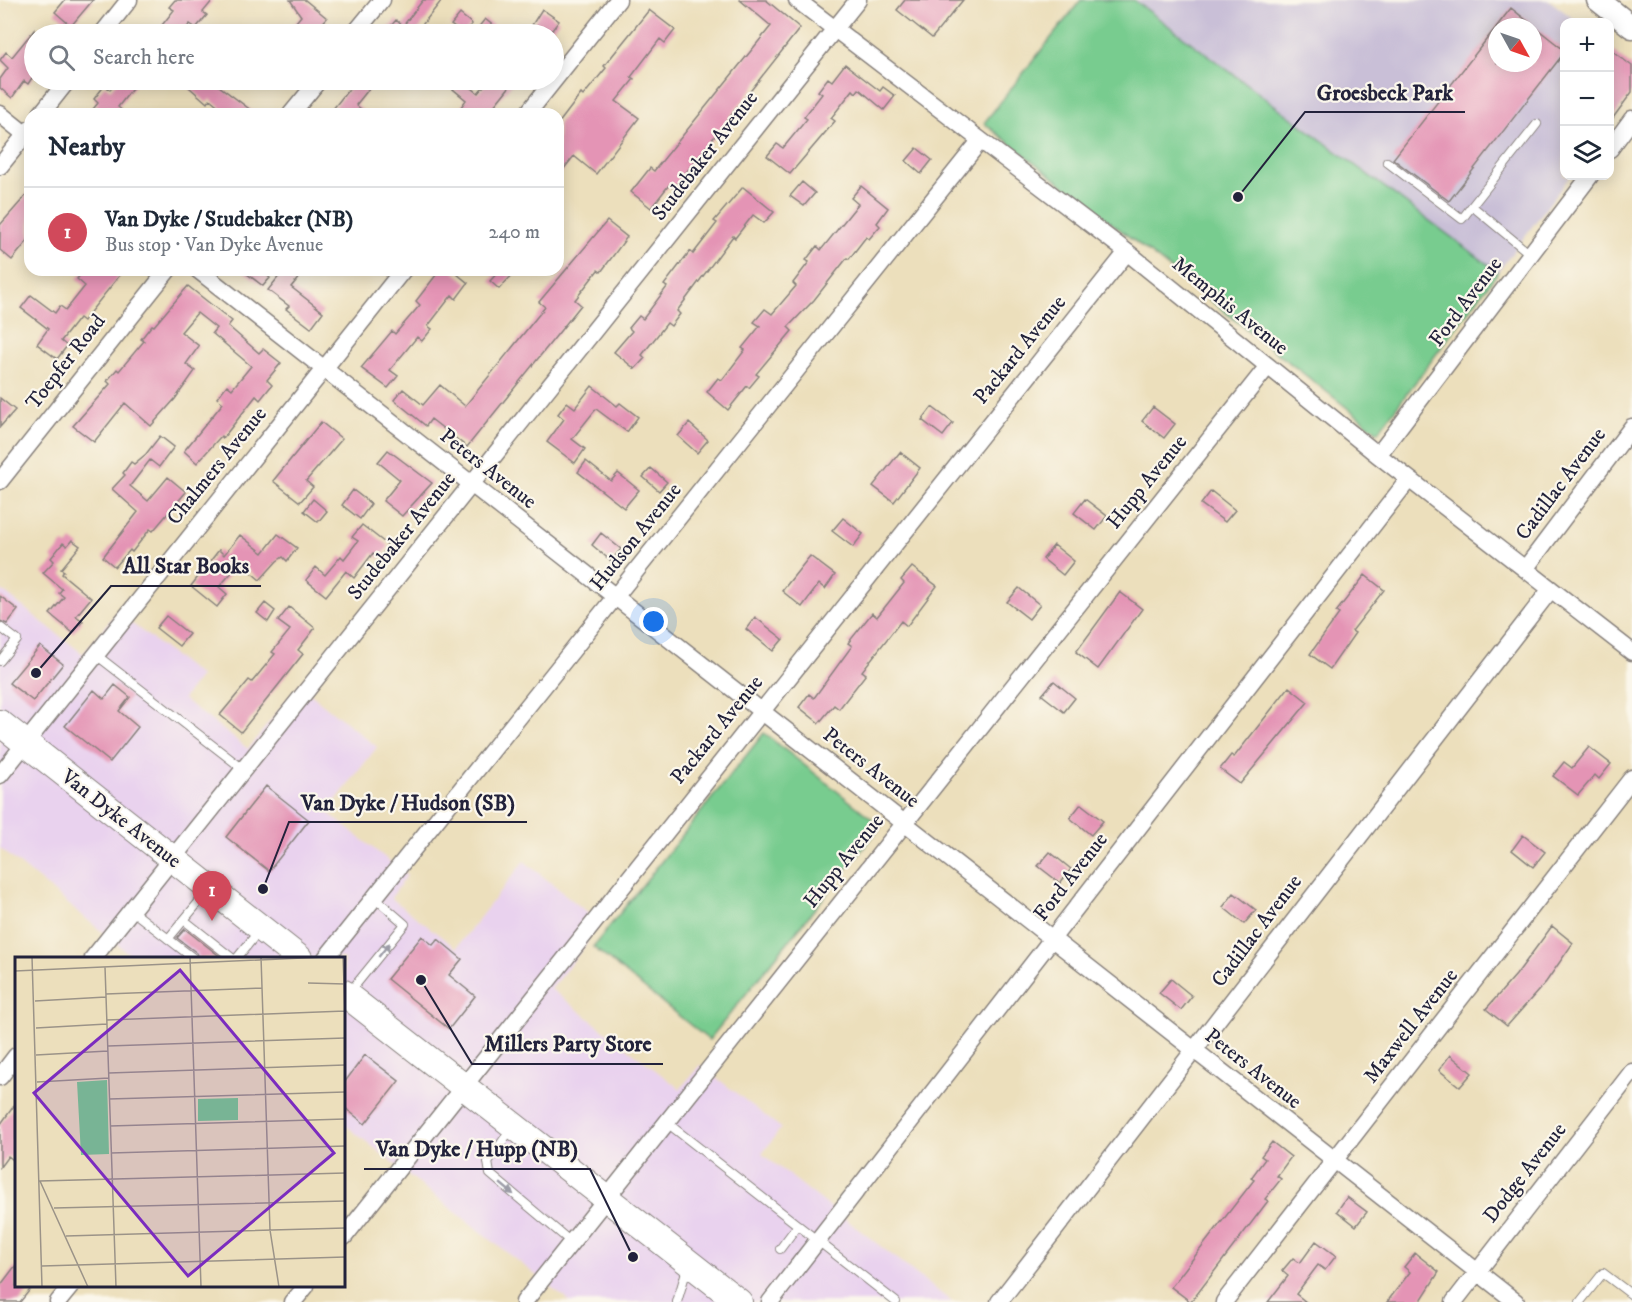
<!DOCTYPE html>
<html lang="en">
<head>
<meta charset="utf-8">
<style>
	body { margin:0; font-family:"IM FELL DW Pica",serif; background:#f2f2f3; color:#1f2937 }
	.controls { position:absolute; right:18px; top:18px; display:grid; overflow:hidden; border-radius:12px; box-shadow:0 3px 15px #0003 }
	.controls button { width:54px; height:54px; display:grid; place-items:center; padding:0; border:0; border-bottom:2px solid #e0e1e3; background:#fff; color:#1f2937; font:30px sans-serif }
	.compass { position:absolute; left:1488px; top:18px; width:54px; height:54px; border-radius:50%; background:#fff; box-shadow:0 3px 15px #0003; rotate:130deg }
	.you { position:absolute; left:654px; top:622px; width:21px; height:21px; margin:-15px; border:4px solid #fff; border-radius:50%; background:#1a73e8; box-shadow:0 0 0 9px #1a73e833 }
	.badge { display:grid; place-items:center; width:39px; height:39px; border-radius:50%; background:#d1495b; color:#fff; font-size:20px; font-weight:700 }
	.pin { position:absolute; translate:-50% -50px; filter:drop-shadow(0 2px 3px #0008) }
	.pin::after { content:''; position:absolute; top:32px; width:21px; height:18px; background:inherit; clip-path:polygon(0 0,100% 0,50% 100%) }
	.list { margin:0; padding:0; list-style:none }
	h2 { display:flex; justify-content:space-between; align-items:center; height:78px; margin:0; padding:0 24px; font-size:26px }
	h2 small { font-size:20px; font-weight:400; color:#747a83 }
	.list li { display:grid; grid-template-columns:39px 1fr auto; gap:18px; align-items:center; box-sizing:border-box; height:90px; padding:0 24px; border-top:2px solid #e0e1e3 }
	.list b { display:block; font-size:22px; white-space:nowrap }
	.list p { margin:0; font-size:20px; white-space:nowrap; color:#747a83 }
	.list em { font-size:20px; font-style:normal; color:#747a83 }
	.icon { flex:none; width:33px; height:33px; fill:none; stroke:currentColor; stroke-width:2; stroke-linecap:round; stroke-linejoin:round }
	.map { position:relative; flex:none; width:1632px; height:1302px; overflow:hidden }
	.search { position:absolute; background:#fff; box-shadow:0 3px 15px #0003; left:24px; top:24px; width:540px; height:66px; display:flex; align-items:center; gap:15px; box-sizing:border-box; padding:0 21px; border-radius:33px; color:#747a83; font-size:22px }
	.panel { position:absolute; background:#fff; box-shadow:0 3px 15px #0003; left:24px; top:108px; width:540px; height:168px; border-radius:18px }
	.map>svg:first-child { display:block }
</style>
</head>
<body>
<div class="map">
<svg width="1632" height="1302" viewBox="0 0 1632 1302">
	<rect width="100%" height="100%" fill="#fbf7ec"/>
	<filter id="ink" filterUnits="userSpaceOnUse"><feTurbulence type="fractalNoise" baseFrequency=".0167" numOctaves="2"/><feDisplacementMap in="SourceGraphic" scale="12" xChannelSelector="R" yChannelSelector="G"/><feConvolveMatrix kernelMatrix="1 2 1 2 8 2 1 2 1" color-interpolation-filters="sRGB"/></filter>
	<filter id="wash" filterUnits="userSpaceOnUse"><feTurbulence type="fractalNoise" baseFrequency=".008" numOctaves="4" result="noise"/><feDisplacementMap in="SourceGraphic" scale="24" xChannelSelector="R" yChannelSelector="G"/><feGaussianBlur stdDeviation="1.35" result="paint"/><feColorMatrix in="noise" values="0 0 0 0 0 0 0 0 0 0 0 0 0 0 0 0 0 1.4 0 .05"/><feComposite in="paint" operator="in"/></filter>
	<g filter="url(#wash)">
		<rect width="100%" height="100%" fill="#ecdfbc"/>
		<path fill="#e9d2ee" d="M0,589L83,654L117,612L200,676L183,699L248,749L299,685L377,747L327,812L407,875L391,898L456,948L524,861L588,913L587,943L551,989L680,1089L700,1065L781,1128L762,1154L952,1302H570L344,1124V958H134L0,848Z"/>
		<path fill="#c9bfd7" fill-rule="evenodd" d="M1134,0H1549L1578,22H1564V176H1570L1498,272ZM1497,27H1533V63H1497Z"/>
		<path fill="#78cc8f" stroke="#4d7765" stroke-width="1.5" d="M1081,0H1134L1498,272L1378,432L984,123Z
			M764,733L881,826L709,1040L593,947Z"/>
		<g id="blocks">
			<path fill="#e494b5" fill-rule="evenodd" d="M65,0H93L71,26L55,12Z
				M175,0H213L203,12L207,15L196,28L190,24L181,34H155L174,10L169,7Z
				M290,0H305L327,18L313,34H286L301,16Z
				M423,0H442L415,34H384L396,20L403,26Z
				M740,0H766L800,28L674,188L669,185L651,208L631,192L650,168L654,171L771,26Z
				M905,0H963L932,38L897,10Z
				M1511,8L1564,50V53L1449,201L1393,159ZM1497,27H1533V63H1497Z
				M542,9L559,21L549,34H545L532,25Z
				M649,10L675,30L665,43L660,39L631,77L634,79L616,101L639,118L596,174L574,156L558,176V124L581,94L583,96L606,68L604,66Z
				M460,14L472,24L463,34L451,25Z
				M485,19L504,34H473Z
				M34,30V75L28,84L24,81L12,98L0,88V79L8,68L0,60L6,52L12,57Z
				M1610,49L1632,66V92L1610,122Z
				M845,64L880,91L883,87L895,96L884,110L859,89L856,93L853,90L831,118L835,121L790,174L767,156L777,144L783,148L807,119L804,117L822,94L818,91L828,78L832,81Z
				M119,80H139L118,107L126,114H89L98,103L94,99L105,85L110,90Z
				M181,80H211L256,114H228L210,99L207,103Z
				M356,80H376L356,105L367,114H329Z
				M442,80H462L478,93L489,80H515L494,106L504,114H456L466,100Z
				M917,148L932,160L921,174L906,161Z
				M802,182L815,193L804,206L790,196Z
				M861,186L888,208L877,223L880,226L869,239L866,237L849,259L847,258L814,300L788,327L792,331L756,374L759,376L749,388L747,386L728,410L707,392L718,378L722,380L745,350L742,348L760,326L754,322L765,309L772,314L796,286L793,283L809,262L806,260L817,246L821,250L858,204L851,198Z
				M743,187L774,212L764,223L753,215L735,238L733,236L677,311L680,314L671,326L667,323L642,355L645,358L635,369L614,352L632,331L629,328L639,316L643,319L667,287L664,285L690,251L693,254L717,223L714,221Z
				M30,191V238L12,260L0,250V225Z
				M607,221L627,237L601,272L598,270L575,300L581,305L467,447L431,419L426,426L394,400L403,389L423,405L440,385L465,406L545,307L539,302Z
				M84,270H124L83,321L79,318L61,341L67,346L57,359L37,344L48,329L21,308L31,295L55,313L60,306L66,310L85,286L77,279Z
				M242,270H261L270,278L263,286Z
				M284,270H305L291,287L323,312L311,328L286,309L289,306L268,290Z
				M440,270H452L468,283L456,299L452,295L428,326L432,329L422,341L417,337L390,370L398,376L388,388L361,368L392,331L395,334L420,305L416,301Z
				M500,270H517L499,289L490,281Z
				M188,286L232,321L228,326L259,353L263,349L281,363L267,380L272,385L260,400L256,396L223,438L221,436L197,463L184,451L223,403L217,398L227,385L232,389L251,366L212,333L216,328L197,313L181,332L199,346L186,364L195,371L175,399L151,426L125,403L94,442L73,426L110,384L107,381L117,369L119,371L144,341L141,339L152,325L154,326Z
				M592,386L617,406L620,403L638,417L627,432L596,409L572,439L585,449L575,463L547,442L564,419L558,414L567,402L575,408Z
				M0,398L15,410L0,427Z
				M932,407L953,423L943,436L922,420Z
				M1153,407L1175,424L1164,438L1142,421Z
				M321,422L342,439L306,481L313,487L300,502L273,481Z
				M689,423L708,440L697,453L678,436Z
				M160,436L174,447L159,467L150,460L130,486L148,501L168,477L186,492L153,531L150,529L132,552L130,550L115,567L103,557L138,512L112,489L125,475L123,473L131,462L134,464L146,454Z
				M388,450L432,483L402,516L383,501L400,480L378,462Z
				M900,452L920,468L894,502L873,486Z
				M586,461L611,481L618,473L639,490L624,508L578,472Z
				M651,468L667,482L659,491L643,477Z
				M353,490L371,504L360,519L342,505Z
				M1211,491L1235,510L1225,522L1201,504Z
				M313,499L327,511L318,522L304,511Z
				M1085,499L1107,516L1096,530L1074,513Z
				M843,518L863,534L853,547L832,531Z
				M362,525L389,546L379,558L373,553L354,578L346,571L326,596L306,580L316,567L325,575L341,556L344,559L358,541L352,537Z
				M601,533L621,549L611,561L592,545Z
				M278,534L297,548L287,561L283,557L277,561L260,580L240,563L219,587L227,594L217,607L191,586L219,550L224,555L240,535L263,553Z
				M72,540L80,546L61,569L64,571L62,574L91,598L76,616L83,621L73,633L50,614L64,597L59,593L62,589L43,573L54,561L51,558L63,543L67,546Z
				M1054,545L1074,561L1063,575L1043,559Z
				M810,556L835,575L825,589L819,584L802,607L782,591Z
				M912,567L937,586L907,626L901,621L862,671L866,674L839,709L834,705L819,723L799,707L809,694L814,698L852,646L848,643L872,613L877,617L904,583L901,580Z
				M1365,575L1384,590L1352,631L1355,633L1330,669L1310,654L1339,614L1336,612Z
				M1019,588L1040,605L1029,619L1007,602Z
				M1120,592L1142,609L1098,669L1076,652Z
				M0,596L18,610L7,624L0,621Z
				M265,603L275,611L268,622L257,613Z
				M289,607L315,628L298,650L303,654L241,732L220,715L249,680L252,682L275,654L272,652L290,630L278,621Z
				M166,616L189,634L179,646L156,628Z
				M755,617L783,639L773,651L746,629Z
				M40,646L63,664L33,701L9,683Z
				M1054,681L1075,698L1064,712L1042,695Z
				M115,685L130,697L119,711L138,727L110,762L65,726L94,690L104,699Z
				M1289,687L1308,702L1240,784L1220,769L1231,755L1234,757Z
				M1589,747L1611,764L1599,779L1595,775L1578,795L1553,776L1564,762L1572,768Z
				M266,786L309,820L269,871L226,837Z
				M1081,804L1103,821L1091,835L1070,818Z
				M1523,835L1545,852L1533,867L1512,850Z
				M1050,852L1071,869L1060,883L1038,866Z
				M1234,893L1256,910L1244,924L1223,907Z
				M1552,926L1573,943L1546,982L1507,1026L1486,1009L1516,975Z
				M185,929L222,958H199L197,953L177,938Z
				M422,936L433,945L438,939L462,959L449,975L475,996L449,1029L387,979Z
				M1171,979L1192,996L1181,1010L1159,993Z
				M365,1055L399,1081L365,1124L344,1107V1083Z
				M1450,1055L1472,1073L1460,1087L1439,1070Z
				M16,1103V1162L8,1156L0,1167V1125Z
				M1272,1142L1291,1157L1277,1176L1281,1179L1265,1199L1268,1201L1191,1302L1171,1287L1254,1180L1251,1178L1265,1159L1261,1156Z
				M1347,1197L1367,1212L1356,1226L1337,1211Z
				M1316,1241L1336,1256L1325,1270L1318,1265L1296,1294L1306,1302H1268L1288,1276L1282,1271L1293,1258L1300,1263Z
				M1415,1253L1439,1272L1420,1302H1387L1410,1272L1404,1267Z
				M16,1265V1286H33L20,1302H0V1286Z"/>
		</g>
	</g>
	<g filter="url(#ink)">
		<use href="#blocks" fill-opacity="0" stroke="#87807c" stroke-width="1.5"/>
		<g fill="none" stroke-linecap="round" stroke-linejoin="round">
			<defs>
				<path id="lane" d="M1387,162L1462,219L1472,206
					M1530,254L1472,206L1537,124
					M0,627L17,640L0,661
					M95,654L243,769
					M131,910L193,958
					M184,920L232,958
					M168,939L208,891
					M237,958L259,931
					M349,993L405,924L375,898
					M666,1122L896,1302
					M511,1129L488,1162L490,1174L571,1242
					M780,1249L798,1225
					M677,1302L688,1265
					M1580,1302L1603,1273L1632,1295"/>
				<path id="street" d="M797,0L1127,252L1378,455L1632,652
					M102,34L129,0
					M354,34L382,0
					M0,114L30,138
					M41,114L68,80
					M291,114L319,80
					M527,114L618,0
					M1610,149L1632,119
					M0,166L30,129
					M198,270L1516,1302
					M1378,455L1590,176
					M0,481L168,270
					M1525,569L1632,427
					M0,775L403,270
					M93,958L858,0
					M326,958L980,141
					M0,1077L16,1056
					M344,1237L1127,252
					M58,1302L71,1286
					M293,1302L306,1286
					M524,1302L1268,366
					M770,1302L1409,479
					M999,1302L1551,589
					M1224,1302L1632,778
					M1454,1302L1632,1072"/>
				<path id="secondary" d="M1598,0L1632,27"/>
				<path id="primary" d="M0,723L299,958
					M344,993L739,1302"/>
			</defs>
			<use href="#lane" stroke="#87807c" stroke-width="10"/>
			<use href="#street" stroke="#87807c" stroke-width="19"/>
			<use href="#secondary" stroke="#87807c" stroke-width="25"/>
			<use href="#primary" stroke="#87807c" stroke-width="28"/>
			<use href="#lane" stroke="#fff" stroke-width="8"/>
			<use href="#street" stroke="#fff" stroke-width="16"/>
			<use href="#secondary" stroke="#fff" stroke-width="22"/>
			<use href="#primary" stroke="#fff" stroke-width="26"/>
		</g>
		<defs><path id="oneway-solid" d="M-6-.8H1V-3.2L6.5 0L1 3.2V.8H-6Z" transform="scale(1.5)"/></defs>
		<g fill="#9c9ca7">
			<use href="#oneway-solid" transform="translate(384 950) rotate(-52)"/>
			<use href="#oneway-solid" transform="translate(507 1189) rotate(40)"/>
		</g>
	</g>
	<g text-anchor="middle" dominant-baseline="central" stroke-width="4.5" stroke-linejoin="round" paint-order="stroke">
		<g font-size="21" fill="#22223b" stroke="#fbf7ec">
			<text transform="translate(705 156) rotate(-52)">Studebaker Avenue</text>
			<text transform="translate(1466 302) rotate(-53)">Ford Avenue</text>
			<text transform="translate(1230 306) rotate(39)">Memphis Avenue</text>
			<text transform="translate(1020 350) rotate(-51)">Packard Avenue</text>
			<text transform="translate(66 362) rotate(-52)">Toepfer Road</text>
			<text transform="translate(217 466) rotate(-51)">Chalmers Avenue</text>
			<text transform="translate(488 469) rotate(38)">Peters Avenue</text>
			<text transform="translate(1147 482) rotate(-51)">Hupp Avenue</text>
			<text transform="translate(1561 484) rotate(-53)">Cadillac Avenue</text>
			<text transform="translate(402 536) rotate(-51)">Studebaker Avenue</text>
			<text transform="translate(636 537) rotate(-51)">Hudson Avenue</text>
			<text transform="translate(717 730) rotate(-51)">Packard Avenue</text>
			<text transform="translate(871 768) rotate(38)">Peters Avenue</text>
			<text transform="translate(121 819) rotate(38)">Van Dyke Avenue</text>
			<text transform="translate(844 861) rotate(-51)">Hupp Avenue</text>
			<text transform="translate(1071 877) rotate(-52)">Ford Avenue</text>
			<text transform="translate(1257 931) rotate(-53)">Cadillac Avenue</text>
			<text transform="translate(1411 1026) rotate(-52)">Maxwell Avenue</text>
			<text transform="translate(1253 1069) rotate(38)">Peters Avenue</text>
			<text transform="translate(1525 1173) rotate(-52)">Dodge Avenue</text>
		</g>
	</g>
	<g transform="translate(15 957)">
		<rect width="330" height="330" fill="#ecdfbc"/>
		<path d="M92,123L94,197L66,198L62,125ZM223,141V163L183,164V142Z" fill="#78cc8f"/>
		<path fill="none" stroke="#9b9388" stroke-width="1.5" d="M17,0L27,330M175,0L186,330M246,0L255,273L264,330M328,0L330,56M90,10L101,330M0,14L309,0M293,26L330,27M91,37L247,31M20,44L91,40M92,63L330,54M21,71L92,67M93,89L330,81M21,98L93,94M94,116L330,108M22,125L94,121M94,142L330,135M95,169L330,162M96,196L330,189M39,251L330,244M51,279L330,271M27,309L330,300M73,330L25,224L330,216"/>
		<path fill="#7b2cbf" fill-opacity="0.15" stroke="#7b2cbf" stroke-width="3" d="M165,13L319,196L173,319L19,136Z"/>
		<rect width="330" height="330" fill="none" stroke="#22223b" stroke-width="3"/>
	</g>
	<path fill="none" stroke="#22223b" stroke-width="2" d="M1238 197L1305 112H1465M36 673L111 586H261M263 889L289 822H527M421 980L472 1064H663M633 1257L590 1169H364"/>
	<g fill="#22223b" stroke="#fbf7ec" stroke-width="2">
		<circle cx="1238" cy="197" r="6"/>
		<circle cx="36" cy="673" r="6"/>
		<circle cx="263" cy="889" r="6"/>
		<circle cx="421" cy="980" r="6"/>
		<circle cx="633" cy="1257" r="6"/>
	</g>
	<g font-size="22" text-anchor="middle" font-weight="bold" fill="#22223b" stroke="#fbf7ec" stroke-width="4.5" stroke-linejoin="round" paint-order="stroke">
		<text x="1385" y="100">Groesbeck Park</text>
		<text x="186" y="573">All Star Books</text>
		<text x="408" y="810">Van Dyke / Hudson (SB)</text>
		<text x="568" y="1051">Millers Party Store</text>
		<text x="477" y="1156">Van Dyke / Hupp (NB)</text>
	</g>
</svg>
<div class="controls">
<button>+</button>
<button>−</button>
<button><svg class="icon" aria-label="layers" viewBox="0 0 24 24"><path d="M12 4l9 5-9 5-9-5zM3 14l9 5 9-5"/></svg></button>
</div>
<svg class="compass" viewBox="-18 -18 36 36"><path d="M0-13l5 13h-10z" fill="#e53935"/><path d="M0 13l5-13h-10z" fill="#747a83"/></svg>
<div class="you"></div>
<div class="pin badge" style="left:212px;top:921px">1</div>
<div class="search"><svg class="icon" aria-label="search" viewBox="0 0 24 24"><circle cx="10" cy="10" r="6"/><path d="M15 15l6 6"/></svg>Search here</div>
<section class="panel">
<h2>Nearby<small></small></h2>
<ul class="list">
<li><span class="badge">1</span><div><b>Van Dyke / Studebaker (NB)</b><p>Bus stop · Van Dyke Avenue</p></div><em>240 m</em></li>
</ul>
</section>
</div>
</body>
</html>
